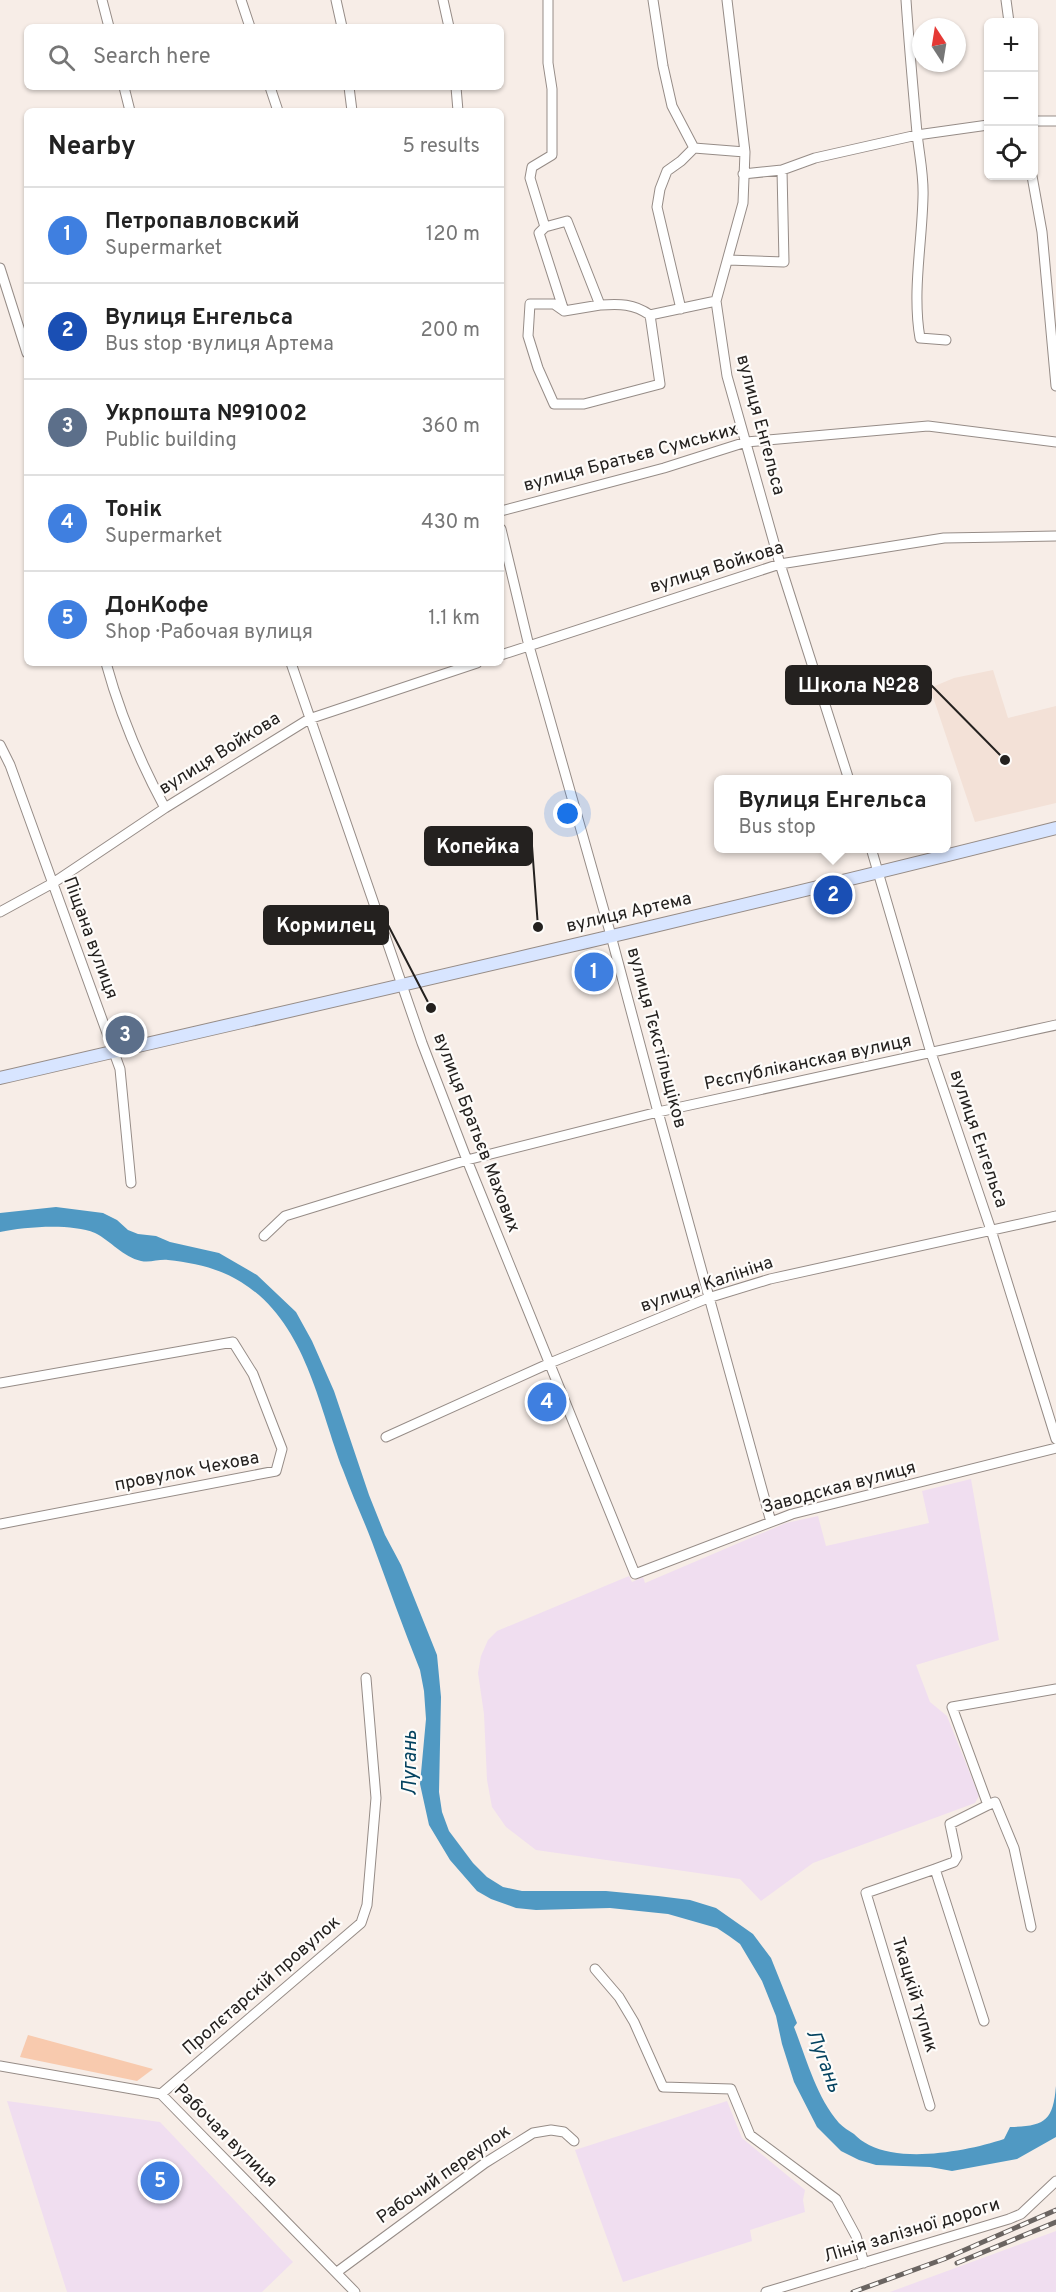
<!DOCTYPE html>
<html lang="en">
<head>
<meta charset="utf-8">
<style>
	body { margin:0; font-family:Overpass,sans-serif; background:#f6f6f6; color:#222 }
	.controls { position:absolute; right:18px; top:18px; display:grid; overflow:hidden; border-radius:9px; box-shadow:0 2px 4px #0004 }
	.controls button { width:54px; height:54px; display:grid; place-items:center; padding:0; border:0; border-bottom:2px solid #e0e0e0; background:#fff; color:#222; font:30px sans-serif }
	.compass { position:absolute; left:912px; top:18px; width:54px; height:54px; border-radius:50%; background:#fff; box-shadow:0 2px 4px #0004; rotate:348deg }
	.you { position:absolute; left:568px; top:814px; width:21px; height:21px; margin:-15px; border:4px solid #fff; border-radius:50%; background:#1a73e8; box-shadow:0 0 0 9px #1a73e833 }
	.badge { display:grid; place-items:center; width:39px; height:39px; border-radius:50%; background:#5c5724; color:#fff; font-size:20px; font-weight:700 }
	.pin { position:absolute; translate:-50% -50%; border:3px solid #fff; box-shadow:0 2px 6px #0006 }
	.popup { position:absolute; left:714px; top:775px; width:237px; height:78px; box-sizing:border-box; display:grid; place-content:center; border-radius:9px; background:#fff; filter:drop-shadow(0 2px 4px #0005); font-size:20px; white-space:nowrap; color:#767676 }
	.popup b { font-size:22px; color:#222 }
	.popup::after { content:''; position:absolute; left:50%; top:100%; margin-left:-12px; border:12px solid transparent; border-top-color:#fff }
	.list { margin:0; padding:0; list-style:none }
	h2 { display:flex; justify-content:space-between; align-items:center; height:78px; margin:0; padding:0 24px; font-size:26px }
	h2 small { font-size:20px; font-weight:400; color:#767676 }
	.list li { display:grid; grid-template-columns:39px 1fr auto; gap:18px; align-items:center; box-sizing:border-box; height:96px; padding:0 24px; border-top:2px solid #e0e0e0 }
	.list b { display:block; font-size:22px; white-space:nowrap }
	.list p { margin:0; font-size:20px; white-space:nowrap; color:#767676 }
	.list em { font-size:20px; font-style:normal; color:#767676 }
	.icon { flex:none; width:33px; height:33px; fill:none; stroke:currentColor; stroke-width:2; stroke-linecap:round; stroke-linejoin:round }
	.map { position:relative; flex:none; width:1056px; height:2292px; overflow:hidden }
	.search { position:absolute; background:#fff; box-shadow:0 2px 4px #0004; left:24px; top:24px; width:480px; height:66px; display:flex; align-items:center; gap:15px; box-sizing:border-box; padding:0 21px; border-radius:9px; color:#767676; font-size:22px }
	.panel { position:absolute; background:#fff; box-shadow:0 2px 4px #0004; left:24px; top:108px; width:480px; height:558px; border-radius:9px }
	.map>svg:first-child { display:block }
</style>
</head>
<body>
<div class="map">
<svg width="1056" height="2292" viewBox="0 0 1056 2292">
	<rect width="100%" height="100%" fill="#f7ede7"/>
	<path fill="#f3e1d7" d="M993,670L1008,718L1056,706V803L975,822L930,688L954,678Z"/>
	<path fill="#f0def0" d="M971,1479L999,1640L916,1665L930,1702L947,1716L979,1796L975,1803L813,1863L761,1901L740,1879L536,1850L506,1827L492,1807L487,1780L484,1714L478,1673L481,1656L488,1640L497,1631L629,1576L632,1582L643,1577L645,1583L786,1523L818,1516L826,1546L929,1523L922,1491Z
		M7,2101L160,2122L293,2262L262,2292H67Z
		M727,2101L742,2138L805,2190L803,2200L805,2212L750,2230L752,2241L623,2282L575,2150Z
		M1056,2231V2292H890Z"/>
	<path fill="#f8caae" d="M28,2035L153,2069L137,2081L20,2057Z"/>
	<path fill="#5099c3" d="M56,1207L103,1213L117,1220L128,1230L138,1234L156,1236L170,1242L219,1253L257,1275L296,1312L312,1341L334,1391L369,1495L385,1535L401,1565L437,1655L441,1697L439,1792L442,1812L449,1831L473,1863L487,1877L503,1887L522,1891H606L658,1896L690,1900L716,1908L753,1934L771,1958L797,2023L794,2027C807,2060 816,2096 839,2123C843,2127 849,2131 854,2134C858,2138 863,2142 869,2145C904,2163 968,2151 1004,2139L1010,2127C1044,2126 1053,2122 1056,2086V2137L1017,2159L952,2171L930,2167L876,2165L859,2160L841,2151L817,2127L794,2082L782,2044L776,2016L762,1981L740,1944L729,1936L717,1928L668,1914L610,1908L536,1910L516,1908L491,1899L477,1891L450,1860L429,1825L420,1784L426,1719L424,1691L420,1670C403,1628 388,1585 372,1542C363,1518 352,1495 343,1470C318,1405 306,1322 241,1282C219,1268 194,1263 168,1260C159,1259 150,1263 141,1261C123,1257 111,1241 95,1233C70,1223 25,1227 0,1232V1213Z"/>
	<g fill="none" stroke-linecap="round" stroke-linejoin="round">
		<defs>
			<path id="street" d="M102,0L109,27
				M241,0L250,27
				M336,0L342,27
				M443,0L449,27
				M548,0V63L552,89V155L532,167L530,178L545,227L539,233L564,311L554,304H530L528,336L538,368L554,404H584L660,384L650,315
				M653,0L663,66L672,106L694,148L681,161L667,171L660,189L657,207L681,309
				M727,0L745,152L743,203L716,301L727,376L780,564L849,780
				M906,0C909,44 913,89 917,133C919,154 924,175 923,197C922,244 912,292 920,338L946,340
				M1006,0L1009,22
				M124,87L130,111
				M270,87L278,111
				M349,87L352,111
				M456,87L458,111
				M1034,121H1056
				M694,148L745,152
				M743,174L782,170L815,158L917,135L988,125
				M1032,176L1042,232L1056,386
				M545,227L567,221L600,305C619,304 633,303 650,315L716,301
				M728,260L784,262L782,170
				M0,268L27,353
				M564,311L600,305
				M501,511L664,468L746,442L928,426L1056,442
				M501,529L529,646L610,932L658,1112L771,1522
				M501,655L780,564L944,538L1056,536
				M106,663C120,714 140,762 165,808
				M291,663L422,1043L467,1160L635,1574L792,1514L1056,1448
				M0,745L10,765L120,1069L131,1183
				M871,848L931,1053L991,1230L1056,1439
				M0,912L53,883L165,808L309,719L477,663
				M264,1236L285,1216L467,1160L658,1112L1056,1025
				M0,1383L233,1342L253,1374L282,1449L276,1471L0,1524
				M386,1437L550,1363L708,1298L770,1279L1056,1216
				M935,1869L954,1862L957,1857L950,1824L988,1805
				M1031,1927L1014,1848L995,1802L988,1805L952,1707L1056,1689
				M595,1969L619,1997L634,2022L663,2087L731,2089L750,2135L836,2199L856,2236L864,2263
				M0,2066L161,2094L355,2292
				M161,2094L361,1923L367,1905L376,1798L366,1678
				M930,2106L866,1893L935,1869L984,2021
				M337,2272L485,2163L533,2133L551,2130L564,2132L574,2141
				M766,2292L1009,2219L1021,2214L1056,2181"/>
			<path id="secondary" d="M0,1078C352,996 705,917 1056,828"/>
		</defs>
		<use href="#street" stroke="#968c87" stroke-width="11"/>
		<use href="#secondary" stroke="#968c87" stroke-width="14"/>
		<use href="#street" stroke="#fff" stroke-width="9"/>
		<use href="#secondary" stroke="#d8e5ff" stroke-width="12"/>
		<defs>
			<path id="rail" d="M957,2263L1056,2222
				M853,2292L944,2259L1056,2210"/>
		</defs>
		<use href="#rail" stroke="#6a6461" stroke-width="5"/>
		<use href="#rail" stroke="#fefcfa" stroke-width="3" stroke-dasharray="9" stroke-linecap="butt"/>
	</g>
	<g text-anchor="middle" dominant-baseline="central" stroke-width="4.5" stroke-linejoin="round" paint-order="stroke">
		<g font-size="18" fill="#24211f" stroke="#fefcfa">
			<text transform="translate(760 425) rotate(75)">вулиця Енгельса</text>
			<text transform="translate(631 458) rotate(-15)">вулиця Братьєв Сумських</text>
			<text transform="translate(717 568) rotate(-17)">вулиця Войкова</text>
			<text transform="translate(220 754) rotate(-32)">вулиця Войкова</text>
			<text transform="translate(629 913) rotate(-13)">вулиця Артема</text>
			<text transform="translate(90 938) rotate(70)">Піщана вулиця</text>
			<text transform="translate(656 1038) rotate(75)">вулиця Тєкстільщіков</text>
			<text transform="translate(808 1063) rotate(-12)">Рєспубліканская вулиця</text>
			<text transform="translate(476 1133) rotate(69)">вулиця Братьєв Махових</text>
			<text transform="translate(978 1139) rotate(71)">вулиця Енгельса</text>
			<text transform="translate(707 1285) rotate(-19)">вулиця Калініна</text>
			<text transform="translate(187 1472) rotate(-11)">провулок Чехова</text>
			<text transform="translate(839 1488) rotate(-15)">Заводская вулиця</text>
			<text transform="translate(262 1986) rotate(-41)">Пролєтарскій провулок</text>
			<text transform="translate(914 1995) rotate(73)">Ткацкій тупик</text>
			<text transform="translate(225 2136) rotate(45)">Рабочая вулиця</text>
			<text transform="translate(444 2175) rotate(-35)">Рабочий переулок</text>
			<text transform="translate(912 2231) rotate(-17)">Лінія залізної дороги</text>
		</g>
		<g font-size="20" font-style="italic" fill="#054360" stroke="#fefcfa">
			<text transform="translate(411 1763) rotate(-90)">Лугань</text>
			<text transform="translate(823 2061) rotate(69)">Лугань</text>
		</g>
	</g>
	<path fill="none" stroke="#24211f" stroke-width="2" d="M1005 760L931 685M538 927L532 846M431 1008L388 925"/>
	<g fill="#24211f" stroke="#fefcfa" stroke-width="2">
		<circle cx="1005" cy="760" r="6"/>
		<circle cx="538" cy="927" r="6"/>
		<circle cx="431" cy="1008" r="6"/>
	</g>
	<g fill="#24211f" stroke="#24211f" stroke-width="2">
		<rect x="786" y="666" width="145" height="38" rx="6"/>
		<rect x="425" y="827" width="107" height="38" rx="6"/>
		<rect x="264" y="906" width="124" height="38" rx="6"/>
	</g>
	<g font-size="20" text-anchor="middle" font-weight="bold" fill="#fff">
		<text x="859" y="692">Школа №28</text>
		<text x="478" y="853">Копейка</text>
		<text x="326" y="932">Кормилец</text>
	</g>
</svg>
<div class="controls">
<button>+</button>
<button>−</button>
<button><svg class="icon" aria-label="locate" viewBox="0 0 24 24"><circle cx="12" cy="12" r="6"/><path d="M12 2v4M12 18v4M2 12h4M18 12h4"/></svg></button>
</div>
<svg class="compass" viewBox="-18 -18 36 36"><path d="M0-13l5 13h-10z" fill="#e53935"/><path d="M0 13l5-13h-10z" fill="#767676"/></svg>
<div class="you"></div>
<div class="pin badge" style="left:594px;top:972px;background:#3f7fe0">1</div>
<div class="pin badge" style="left:833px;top:895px;background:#1a4fb4">2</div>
<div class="popup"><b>Вулиця Енгельса</b>Bus stop</div>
<div class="pin badge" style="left:125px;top:1035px;background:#5c6f8a">3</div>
<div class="pin badge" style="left:547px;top:1402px;background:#3f7fe0">4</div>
<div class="pin badge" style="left:160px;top:2181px;background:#3f7fe0">5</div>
<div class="search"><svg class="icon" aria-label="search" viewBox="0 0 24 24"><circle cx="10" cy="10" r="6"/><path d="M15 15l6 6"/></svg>Search here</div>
<section class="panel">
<h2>Nearby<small>5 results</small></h2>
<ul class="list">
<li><span class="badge" style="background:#3f7fe0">1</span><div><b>Петропавловский</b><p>Supermarket</p></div><em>120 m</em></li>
<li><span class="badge" style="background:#1a4fb4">2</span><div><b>Вулиця Енгельса</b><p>Bus stop · вулиця Артема</p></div><em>200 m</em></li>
<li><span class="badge" style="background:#5c6f8a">3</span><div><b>Укрпошта №91002</b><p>Public building</p></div><em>360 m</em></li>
<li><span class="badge" style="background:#3f7fe0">4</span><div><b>Тонік</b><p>Supermarket</p></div><em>430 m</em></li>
<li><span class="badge" style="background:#3f7fe0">5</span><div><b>ДонКофе</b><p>Shop · Рабочая вулиця</p></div><em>1.1 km</em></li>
</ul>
</section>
</div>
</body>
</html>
